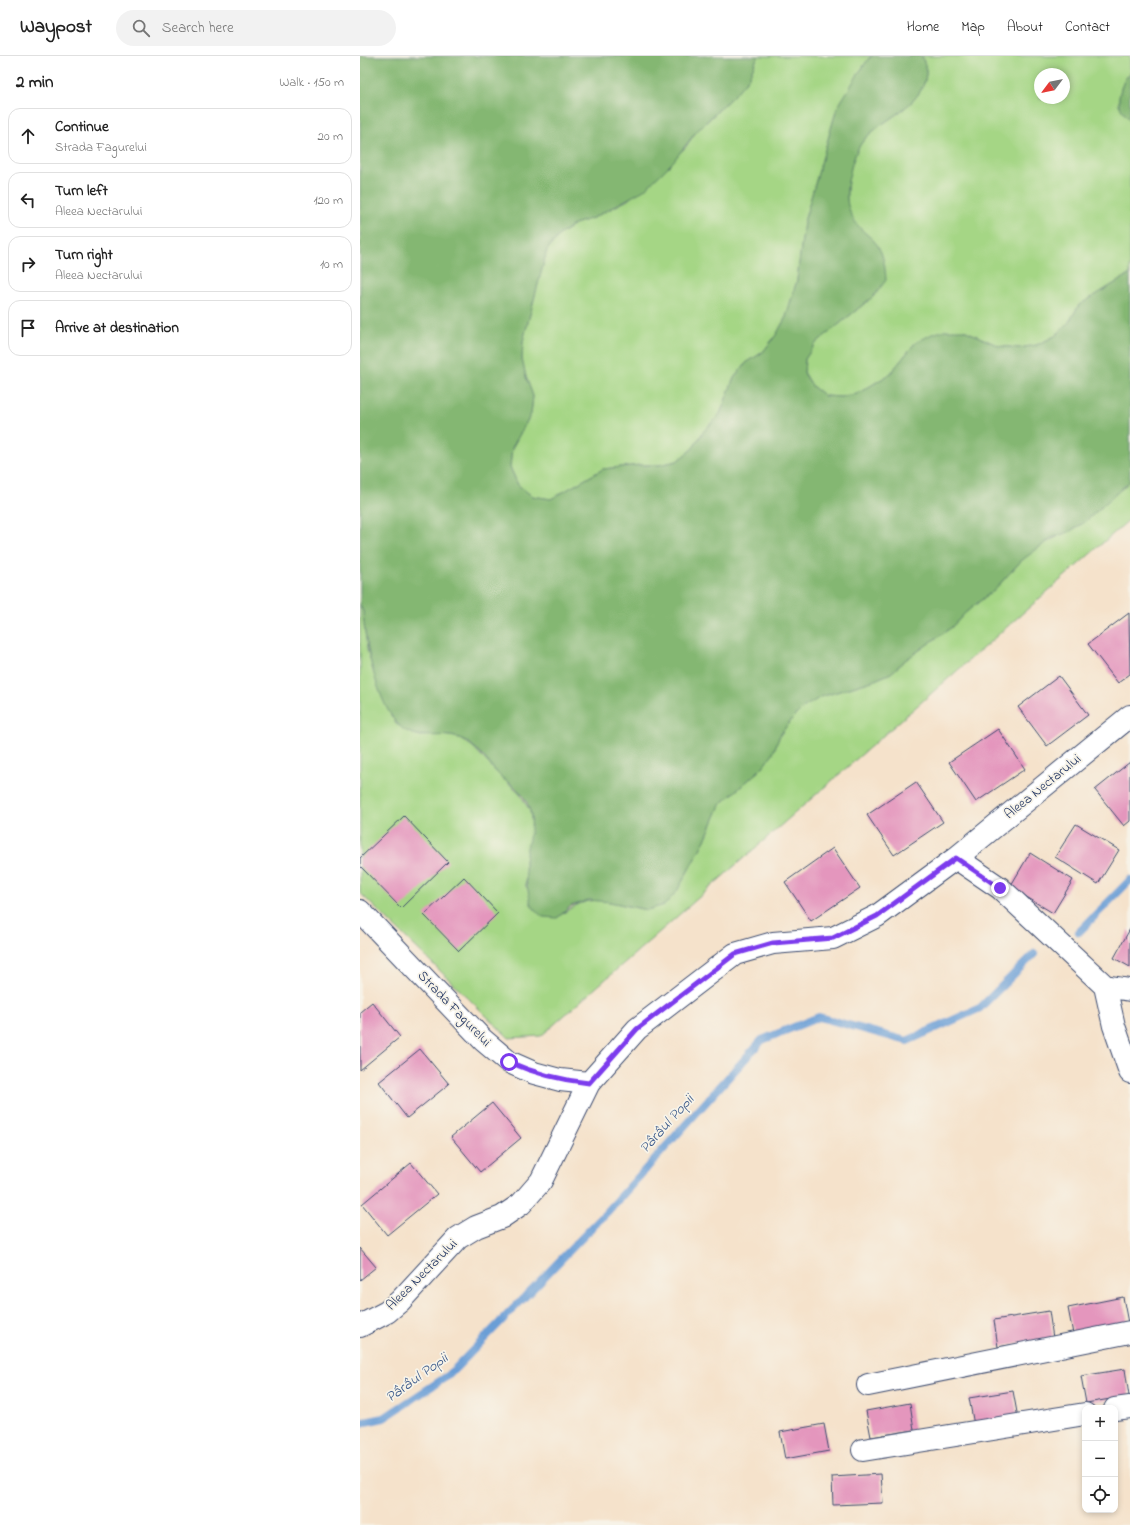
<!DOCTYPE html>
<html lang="en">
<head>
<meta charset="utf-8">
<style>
	body { margin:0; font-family:"Indie Flower",sans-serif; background:#f2f2f2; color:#222 }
	.controls { position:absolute; right:12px; bottom:12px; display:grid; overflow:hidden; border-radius:8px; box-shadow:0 2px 6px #0003 }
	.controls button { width:36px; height:36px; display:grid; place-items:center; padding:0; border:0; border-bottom:1px solid #e0e0e0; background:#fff; color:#222; font:20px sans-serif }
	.compass { position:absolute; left:674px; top:12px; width:36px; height:36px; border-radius:50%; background:#fff; box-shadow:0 2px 6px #0003; rotate:238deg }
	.stop { position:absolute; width:12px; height:12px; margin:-9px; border:3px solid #7c3aed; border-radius:50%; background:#fff }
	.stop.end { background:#7c3aed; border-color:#fff; box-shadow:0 1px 4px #0008 }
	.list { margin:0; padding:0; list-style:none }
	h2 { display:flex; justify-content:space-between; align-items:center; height:52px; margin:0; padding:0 16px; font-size:17px }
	h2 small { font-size:13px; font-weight:400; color:#767676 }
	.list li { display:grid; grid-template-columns:26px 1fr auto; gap:12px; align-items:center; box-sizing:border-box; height:56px; margin:0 8px 8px; padding:0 8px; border:1px solid #e0e0e0; border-radius:12px }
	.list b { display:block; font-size:15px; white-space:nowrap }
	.list p { margin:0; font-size:13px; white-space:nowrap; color:#767676 }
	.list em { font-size:13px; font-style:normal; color:#767676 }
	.icon { flex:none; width:22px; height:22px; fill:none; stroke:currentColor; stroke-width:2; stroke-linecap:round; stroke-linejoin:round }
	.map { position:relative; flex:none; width:770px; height:1469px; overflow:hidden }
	header { display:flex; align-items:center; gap:24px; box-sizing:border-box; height:56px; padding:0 20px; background:#fff; border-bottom:1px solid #e0e0e0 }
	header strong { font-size:19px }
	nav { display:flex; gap:22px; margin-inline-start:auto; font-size:14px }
	.search { width:280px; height:36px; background:#f2f2f2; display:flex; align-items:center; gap:10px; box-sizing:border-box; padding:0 14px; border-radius:22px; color:#767676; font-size:15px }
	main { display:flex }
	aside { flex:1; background:#fff }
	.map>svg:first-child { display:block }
</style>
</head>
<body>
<header>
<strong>Waypost</strong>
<div class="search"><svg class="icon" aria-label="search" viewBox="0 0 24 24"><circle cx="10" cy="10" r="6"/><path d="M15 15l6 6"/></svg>Search here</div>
<nav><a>Home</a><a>Map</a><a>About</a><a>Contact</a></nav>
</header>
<main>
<aside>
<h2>2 min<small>Walk · 150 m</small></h2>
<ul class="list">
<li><svg class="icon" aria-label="ahead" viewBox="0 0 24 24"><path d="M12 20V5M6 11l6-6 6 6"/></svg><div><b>Continue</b><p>Strada Fagurelui</p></div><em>20 m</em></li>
<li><svg class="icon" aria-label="left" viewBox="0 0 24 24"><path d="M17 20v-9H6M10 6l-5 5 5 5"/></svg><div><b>Turn left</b><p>Aleea Nectarului</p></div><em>120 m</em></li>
<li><svg class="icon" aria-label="right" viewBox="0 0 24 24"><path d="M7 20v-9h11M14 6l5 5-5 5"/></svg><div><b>Turn right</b><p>Aleea Nectarului</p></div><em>10 m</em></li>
<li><svg class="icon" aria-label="arrive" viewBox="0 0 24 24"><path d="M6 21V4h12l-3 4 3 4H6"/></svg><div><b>Arrive at destination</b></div></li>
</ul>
</aside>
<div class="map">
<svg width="770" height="1469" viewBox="0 0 770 1469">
	<rect width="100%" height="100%" fill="#f7f3e8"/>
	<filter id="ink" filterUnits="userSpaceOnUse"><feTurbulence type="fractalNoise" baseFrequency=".025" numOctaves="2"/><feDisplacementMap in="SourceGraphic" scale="8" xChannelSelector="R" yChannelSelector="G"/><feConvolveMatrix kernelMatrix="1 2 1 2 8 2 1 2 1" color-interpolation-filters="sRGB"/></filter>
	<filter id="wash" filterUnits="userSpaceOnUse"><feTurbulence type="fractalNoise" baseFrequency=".012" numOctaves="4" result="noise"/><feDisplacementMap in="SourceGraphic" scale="16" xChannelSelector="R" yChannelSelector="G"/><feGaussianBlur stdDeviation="0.9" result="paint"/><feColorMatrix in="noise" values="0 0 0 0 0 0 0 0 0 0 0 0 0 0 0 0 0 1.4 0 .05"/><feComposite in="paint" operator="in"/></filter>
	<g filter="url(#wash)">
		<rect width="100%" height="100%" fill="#f5e2cb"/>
		<path fill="#a5d685" stroke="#608272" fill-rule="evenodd" d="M398,0H513L509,2L477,52L444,166L437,224L426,261L416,279L403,296L386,307L374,322L360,358L343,376L333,392L317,405L299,409H280L243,413L191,443L172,440L158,429L150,411L152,392L171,358L173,340L166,321L162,303L163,285L187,194L199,179L215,168L233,162L268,144L325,92L336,76L363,50L388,23Z
			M562,0H770V18C763,22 758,39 759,48C761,54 765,59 770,64V218L719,249L709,266L695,280L677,289L659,292L639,290L604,274L555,287L530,318L497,338L481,341L465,340L453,331L444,316L445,303L456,287L515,239V186C507,179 492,169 489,157C483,139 490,100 503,85C522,62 563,51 566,18C567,12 563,5 562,0ZM680,18H704V42H680Z
			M770,425V463L181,980L149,982L0,837V550L3,555L7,594L19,633L36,668L60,680L81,678L100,682L113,691L141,721L159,736L170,755L172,772L165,805L166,831L197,862C233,833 246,847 287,854L317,835L345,784L360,749L402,712L413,697L420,679L431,664L444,651L460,641L515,624L531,617L544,605L592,571L605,557L635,533L661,505L676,492L725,466Z"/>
		<path fill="#84b772" stroke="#507368" d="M0,0H398L388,23L376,37L336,76L312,107L284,134L233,162L215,168L199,179L187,194L163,285L162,303L166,321L173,340L171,358L152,392L150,411L158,429L172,440L191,443L243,413L280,409H299L317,405L333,392L343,376L360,358L374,322L386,307L403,296L416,279L426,261L437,224L444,166L477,52L498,18L509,2L513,0H562C563,5 567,12 566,18C563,51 522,62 503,85C496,93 491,110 489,121C484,141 487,159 502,174C506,178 512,182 515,186C524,197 525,211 526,224L515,239L456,287L445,303L444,317L453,331L465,340L481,341L497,338L530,318L555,287L572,278L585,274H604L639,290L659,292L677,289L695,280L709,266L719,249L770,218V425L725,466L709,476L692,482L661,505L635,533L605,557L592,571L544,605L531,617L515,624L461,641L444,651L431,664L420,679L413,697L402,712L360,749L345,784L317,835L305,849L287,854L250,846L229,844L211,850L197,862L183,861C179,858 175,854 172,850C170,847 170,842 169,839C166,828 165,817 165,806C167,778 181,763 160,736C155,730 147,726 141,721C129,709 116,687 99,682C82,676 64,684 48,676C19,663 4,585 3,555L0,550Z
			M770,18V64C765,59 761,54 759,48C758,39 763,22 770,18Z"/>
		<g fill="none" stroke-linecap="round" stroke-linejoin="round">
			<path stroke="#6a9ed6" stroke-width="8" d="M719,876L770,824
				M0,1367L24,1362L89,1319L247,1156L402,984L459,961L547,985L620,952L674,898"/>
		</g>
		<g id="blocks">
			<path fill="#e496bd" d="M769,557L770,618L758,627L728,588Z
				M699,620L728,659L687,690L658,651Z
				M638,673L665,713L616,746L589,706Z
				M770,706V765L764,770L735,734Z
				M556,726L583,766L534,799L507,759Z
				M44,760L88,806L41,852L0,810V802Z
				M716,768L759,794L738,828L695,801Z
				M473,792L500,832L451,865L425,826Z
				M670,797L713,824L693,857L650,831Z
				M104,821L138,857L99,895L64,859Z
				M770,873V911L754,902Z
				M12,946L40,981L0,1014V956Z
				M60,993L89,1028L47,1062L19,1026Z
				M132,1047L161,1082L120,1116L91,1081Z
				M51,1107L77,1138L27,1179L2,1148Z
				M0,1192L16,1211L0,1224Z
				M763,1241L768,1267L713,1278L708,1252Z
				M689,1255L693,1282L638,1291L634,1264Z
				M765,1313L769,1340L726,1347L721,1320Z
				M653,1335L658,1362L614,1369L609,1342Z
				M550,1347L554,1374L511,1381L506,1355Z
				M464,1368L469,1395L425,1403L420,1376Z
				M521,1418L523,1447L473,1449L472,1421Z"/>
		</g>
	</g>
	<g filter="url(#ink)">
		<use href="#blocks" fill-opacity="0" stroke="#3c4a6e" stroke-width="1"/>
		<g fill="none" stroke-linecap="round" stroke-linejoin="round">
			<defs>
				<path id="minor" d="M596,802L640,832L745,930
					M0,855L123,984L149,1006L174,1017L200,1024L229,1027
					M745,930L754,970L770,1016
					M745,930L770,934
					M0,1270L27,1256L40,1245L98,1182L116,1171L142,1161L161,1148L181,1125L229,1027L277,973L375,898L413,887L473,882L517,860L596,802L770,660
					M508,1329L770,1276
					M755,1353L770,1351
					M503,1394L725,1358"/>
			</defs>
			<use href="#minor" stroke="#3c4a6e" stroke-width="24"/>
			<use href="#minor" stroke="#fff" stroke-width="22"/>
		</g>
	</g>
	<g fill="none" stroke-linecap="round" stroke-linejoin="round" filter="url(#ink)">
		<path stroke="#7c3aed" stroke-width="5" d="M149,1006C176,1018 200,1024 229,1027L277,973L375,898L413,887L473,882L517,860L596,802L640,832"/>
	</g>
	<g text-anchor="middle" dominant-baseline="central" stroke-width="3.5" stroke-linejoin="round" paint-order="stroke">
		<g font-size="14" fill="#1b2f5e" stroke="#f7f3e8">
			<text transform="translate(683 731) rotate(-39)">Aleea Nectarului</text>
			<text transform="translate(94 953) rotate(46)">Strada Fagurelui</text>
			<text transform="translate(62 1219) rotate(-45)">Aleea Nectarului</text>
		</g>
		<g font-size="15" font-style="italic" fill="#375688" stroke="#f7f3e8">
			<text transform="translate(307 1068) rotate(-48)">Pârâul Popii</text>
			<text transform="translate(57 1322) rotate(-36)">Pârâul Popii</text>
		</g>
	</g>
</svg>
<div class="controls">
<button>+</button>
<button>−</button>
<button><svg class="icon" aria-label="locate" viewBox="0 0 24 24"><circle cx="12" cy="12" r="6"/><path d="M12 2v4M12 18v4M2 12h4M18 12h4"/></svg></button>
</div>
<svg class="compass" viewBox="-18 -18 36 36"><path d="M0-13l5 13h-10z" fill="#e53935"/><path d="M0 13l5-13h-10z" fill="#767676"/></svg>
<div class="stop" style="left:149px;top:1006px"></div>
<div class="stop end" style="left:640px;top:832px"></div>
</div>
</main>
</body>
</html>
